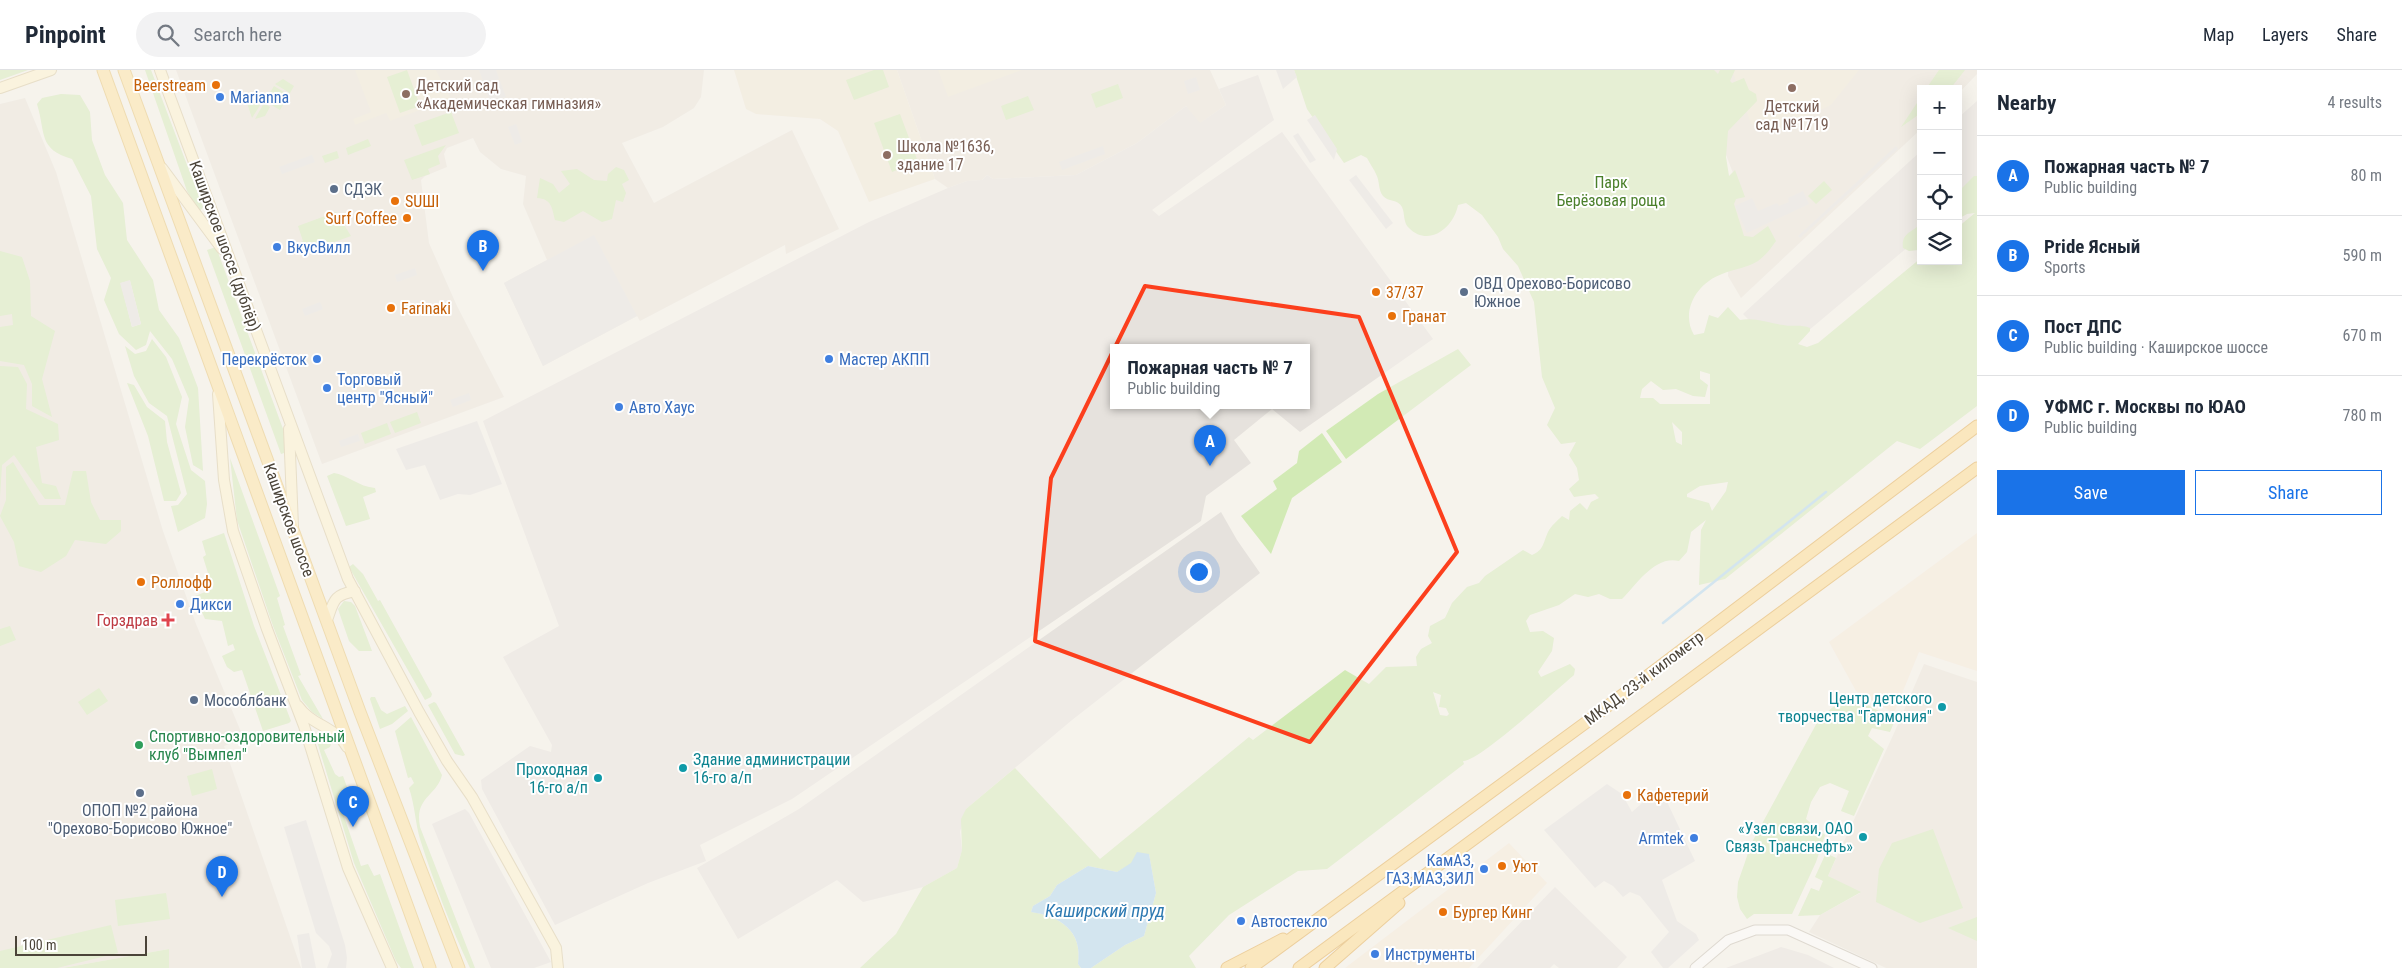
<!DOCTYPE html>
<html lang="en">
<head>
<meta charset="utf-8">
<style>
	body { margin:0; font-family:"Roboto Condensed",sans-serif; background:#f2f2f3; color:#1f2937 }
	.controls { position:absolute; right:15px; top:15px; display:grid; overflow:hidden; border-radius:0px; box-shadow:0 5px 20px #0002 }
	.controls button { width:45px; height:45px; display:grid; place-items:center; padding:0; border:0; border-bottom:1px solid #e0e1e3; background:#fff; color:#1f2937; font:25px sans-serif }
	.scale { position:absolute; left:15px; bottom:12px; width:132px; box-sizing:border-box; padding-left:5px; border:2px solid #4b4439; border-top:0; font-size:14px; line-height:18px; white-space:nowrap; color:#4b4439; -webkit-text-stroke:4px #fff; paint-order:stroke }
	.you { position:absolute; left:1198px; top:501px; width:18px; height:18px; margin:-12px; border:4px solid #fff; border-radius:50%; background:#1a73e8; box-shadow:0 0 0 8px #1a73e833 }
	.badge { display:grid; place-items:center; width:32px; height:32px; border-radius:50%; background:#1a73e8; color:#fff; font-size:16px; font-weight:700 }
	.pin { position:absolute; translate:-50% -41px; filter:drop-shadow(0 1px 2px #0008) }
	.pin::after { content:''; position:absolute; top:26px; width:18px; height:15px; background:inherit; clip-path:polygon(0 0,100% 0,50% 100%) }
	.popup { position:absolute; left:1110px; top:274px; width:200px; height:65px; box-sizing:border-box; display:grid; place-content:center; border-radius:0px; background:#fff; filter:drop-shadow(0 1px 4px #0005); font-size:16px; white-space:nowrap; color:#747a83 }
	.popup b { font-size:19px; color:#1f2937 }
	.popup::after { content:''; position:absolute; left:50%; top:100%; margin-left:-10px; border:10px solid transparent; border-top-color:#fff }
	.list { margin:0; padding:0; list-style:none }
	h2 { display:flex; justify-content:space-between; align-items:center; height:65px; margin:0; padding:0 20px; font-size:21px }
	h2 small { font-size:16px; font-weight:400; color:#747a83 }
	.list li { display:grid; grid-template-columns:32px 1fr auto; gap:15px; align-items:center; box-sizing:border-box; height:80px; padding:0 20px; border-top:1px solid #e0e1e3 }
	.list b { display:block; font-size:19px; white-space:nowrap }
	.list p { margin:0; font-size:16px; white-space:nowrap; color:#747a83 }
	.list em { font-size:16px; font-style:normal; color:#747a83 }
	.actions { display:flex; gap:10px; padding:15px 20px }
	.actions a { flex:1; padding:11px 0; border:1px solid #1a73e8; border-radius:0px; text-align:center; font-size:18px; color:#1a73e8 }
	.actions .main { background:#1a73e8; color:#fff }
	.icon { flex:none; width:28px; height:28px; fill:none; stroke:currentColor; stroke-width:2; stroke-linecap:round; stroke-linejoin:round }
	.map { position:relative; flex:none; width:1977px; height:898px; overflow:hidden }
	header { display:flex; align-items:center; gap:30px; box-sizing:border-box; height:70px; padding:0 25px; background:#fff; border-bottom:1px solid #e0e1e3 }
	header strong { font-size:24px }
	nav { display:flex; gap:28px; margin-inline-start:auto; font-size:18px }
	.search { width:350px; height:45px; background:#f2f2f3; display:flex; align-items:center; gap:12px; box-sizing:border-box; padding:0 18px; border-radius:28px; color:#747a83; font-size:19px }
	main { display:flex }
	aside { flex:1; background:#fff }
	.map>svg:first-child { display:block }
</style>
</head>
<body>
<header>
<strong>Pinpoint</strong>
<div class="search"><svg class="icon" aria-label="search" viewBox="0 0 24 24"><circle cx="10" cy="10" r="6"/><path d="M15 15l6 6"/></svg>Search here</div>
<nav><a>Map</a><a>Layers</a><a>Share</a></nav>
</header>
<main>
<div class="map">
<svg width="1977" height="898" viewBox="0 0 1977 898">
	<rect width="100%" height="100%" fill="#f6f3ec"/>
	<path fill="#eae5da" d="M176,0H704L701,27L694,38L663,57L622,73L654,133L792,60L839,159L786,184L785,175L640,251L637,246L543,296L504,213L547,190L523,134L526,106L501,99L480,82L473,68L447,78L444,84L447,97L425,106L421,110L429,173L457,236L504,327L322,394Z
		M897,0H1210L1226,35L1199,54L1186,36L1137,73L1076,105L993,109L987,105L982,110L967,111L948,118L935,109Z
		M1659,0H1977V4L1958,24V19H1921V59L1741,228L1728,206L1733,103L1705,30Z
		M25,28L56,102L163,461L196,554L244,669L224,676L301,898H169V879L63,898H0V34Z
		M1924,594L1977,612V898H1886L1809,862L1820,845L1860,823L1828,806L1895,661Z"/>
	<path fill="#f7ead8" d="M1977,463V601L1919,582L1894,643L1856,621L1829,572Z
		M1509,773L1547,813L1469,898H1345Z"/>
	<path fill="#e6e2dd" fill-rule="evenodd" d="M1258,5L1274,50L1152,140L1159,146L1282,62L1433,269L1300,362L1272,339L1234,370L1251,393L1206,426L1201,451L792,729L700,775L706,791L648,813L555,855L482,719L481,710L530,676L551,682L552,675L503,587L559,556L483,351L869,152L948,118L967,111L982,110L987,105L993,109L1076,105L1137,73L1186,36L1200,53L1226,35L1219,19ZM1114,277H1306V335H1114Z
		M1977,31V118L1958,134V48Z
		M1921,81V166L1802,266L1749,250L1743,244Z
		M1221,442L1237,470L1260,503L1072,650L966,739L960,762L962,780L957,798L923,817L863,832L837,810L738,869L697,798L799,739Z
		M465,739L469,743L551,892L534,898H491L432,754Z
		M1555,817L1627,887L1617,898H1559L1554,894L1550,898H1477Z
		M1781,877L1808,885L1834,898H1726Z"/>
	<path fill="#efe8d6" d="M355,0H436L451,29L390,51L386,43L355,55L353,49L371,42Z
		M734,0H897L935,109L869,132L838,61L820,49L756,44L746,39Z
		M938,0H1022L948,27Z
		M1732,0H1859L1831,35L1771,63L1751,54Z"/>
	<path fill="#d2eab5" fill-rule="evenodd" d="M0,0H28L0,10Z
		M145,0H151L203,137L199,142L187,121Z
		M407,0L420,36L400,43L387,7Z
		M874,0H883L889,17L854,30L846,10Z
		M1294,0H1714L1718,4L1720,0H1735L1730,11L1732,13L1744,8L1749,20L1756,24L1757,31L1728,61L1726,87L1729,106L1735,100L1745,127L1736,129L1734,134L1744,166L1753,167L1768,156L1776,171C1771,178 1766,185 1758,191C1747,198 1734,199 1722,204C1697,213 1680,241 1694,265L1704,263L1709,245L1718,248L1728,237L1740,250C1755,247 1768,253 1783,255C1792,257 1801,254 1810,258V261L1798,274L1807,277L1818,273L1921,188V191H1958V157L1975,143L1967,144L1958,149V122L1974,106H1977V336L1920,379L1897,371L1725,509L1699,515L1701,460L1706,450L1691,462L1687,482L1679,491C1655,485 1637,514 1622,529H1610L1599,524L1588,527L1575,524L1559,535L1530,545L1526,551L1530,562L1543,561L1554,568L1552,581L1538,602L1541,607L1570,594L1575,599L1574,605C1556,620 1479,692 1463,691L1464,694L1327,799L1298,801L1229,845L1189,886L1196,898H1091L1125,875L1144,866L1156,823L1149,784L1117,802L1088,796L1057,815L1050,826L1033,836L1031,842C1060,846 1083,861 1078,894L1081,898H860L896,864L923,817L957,798L962,780L961,749L966,739L1015,698L1100,789L1249,667L1253,670L1345,600L1369,614L1386,597L1417,596L1416,587L1421,579L1432,573L1428,566L1430,556L1445,548L1452,533L1467,517L1479,513L1485,506L1523,480L1532,485C1544,480 1543,473 1548,462C1551,456 1557,451 1562,446L1569,450L1570,441L1580,433L1587,440L1591,432L1599,428L1595,424L1574,427L1569,419L1579,410L1577,398L1569,385L1576,372L1561,374L1547,355L1555,338L1542,307L1534,232L1518,196L1503,179L1498,167L1482,145L1466,133L1458,135C1454,157 1429,178 1409,158C1403,153 1405,143 1402,137C1398,129 1388,132 1383,126C1378,120 1380,111 1376,104C1374,99 1370,94 1367,88L1361,85L1344,93L1307,39ZM1700,301L1710,304V334H1660L1653,328H1640L1642,319L1651,311L1663,320L1676,319L1693,326L1705,327L1708,315L1700,309ZM1672,352L1682,362V375L1676,372ZM1728,412L1726,421L1712,441L1709,433L1687,427V424L1700,416ZM1433,622L1441,625L1439,637L1446,638L1449,644L1447,646L1440,645Z
		M1939,0H1965L1950,19H1926Z
		M283,9L294,16L290,23L275,14Z
		M1118,14L1123,28L1096,38L1091,24Z
		M274,16L289,25L280,40L265,31Z
		M61,24L80,25L90,42L92,70L105,105L123,133L127,170L153,210L159,240L179,268L198,318L203,401L193,395L185,357L189,329L172,289L150,261L146,275L136,280L119,264L104,230L111,208L97,179L91,126L72,89C38,79 46,64 37,34L42,28ZM130,211L141,254L132,257L121,213Z
		M251,25L262,32L252,48L247,33Z
		M1028,26L1034,40L1006,50L1001,36Z
		M1921,27V43L1901,57Z
		M264,33L270,37L265,46L255,49Z
		M451,42L459,63L422,76L414,55Z
		M900,44L918,92L892,102L874,53Z
		M368,69L371,76L348,85L346,78Z
		M446,75L438,86L440,94L428,99L430,104L412,110L404,90Z
		M337,81L339,88L325,93L322,86Z
		M616,97L624,100L629,110L622,114L626,123L623,132L616,130L612,149L602,152L583,141L564,152L555,150C552,138 552,129 537,128L540,108L553,114L559,123L570,114L561,101L577,99L594,110L607,111L608,104Z
		M1824,111L1832,120L1816,134L1808,126Z
		M336,142L351,166L304,183L299,173L303,171L298,156Z
		M1921,153V176L1918,180L1909,181L1903,178C1901,162 1913,163 1921,153Z
		M216,177L286,367L287,382L281,384L207,180Z
		M0,181L22,187L30,211L31,246L55,261L42,309L52,347L32,336V314L24,295L0,291V257L13,255L12,244L0,246Z
		M152,269L166,287L182,327L176,354L191,400L205,411L207,434L205,448L178,462L171,436L178,435L187,424L167,346L149,333L134,306L125,276L135,284L146,281Z
		M1458,279L1471,295L1346,389L1326,361L1378,324Z
		M0,296L18,297L27,314L26,339L58,354L59,370L36,377L42,413L56,416L61,429H45L14,385L2,395L0,427Z
		M127,313L134,315L147,337L165,351L167,372L181,423L176,431H164L148,366Z
		M417,342L421,353L395,363L390,352Z
		M387,353L391,364L365,374L361,363Z
		M1322,363L1342,392L1292,428L1271,484L1241,446L1277,419L1273,411L1297,393L1299,381Z
		M230,388L280,526L277,528L285,555L283,556L301,605L298,606L323,649L312,642L302,630L273,556L237,450Z
		M13,392L39,435H65L73,401H86L91,432L100,450H121V461L106,474L75,470L66,486L41,502L19,496L14,472L0,446L6,430V397Z
		M334,403C346,404 359,417 375,418L376,422L363,427L370,449L346,456L327,406Z
		M224,463L254,556L291,651L289,653L263,661L242,600L234,602L227,597L222,586L235,580L233,574L228,576L222,551L205,549L195,526L213,519L203,487L206,485L202,471Z
		M353,494L363,504L378,531L380,530L432,624L431,627L425,630L349,497Z
		M344,531L351,532L355,536L372,581H359L349,571L338,539Z
		M10,556L16,570L0,576V559Z
		M99,618L108,631L87,645L78,632Z
		M371,627H375L381,640L387,644L405,636L408,641L392,654L380,659L370,629Z
		M434,632L436,633L465,685L463,686L455,684L428,635Z
		M1849,632L1868,635L1895,650L1890,662L1872,658L1868,666L1884,679L1854,746L1841,741L1849,721L1830,713L1820,717L1811,732L1806,749L1825,765L1816,792L1792,844H1754L1747,849L1740,839L1737,827L1738,812L1744,795L1751,774L1819,649L1833,637Z
		M411,647L442,705C437,726 414,727 420,757L475,898H470C451,857 434,813 420,769C415,751 415,736 409,718L414,713L411,707L408,708L395,661Z
		M324,666L331,674L330,677L324,680L335,704L339,707L343,706L351,728L339,732L361,796L368,794L374,806L380,804L414,898H401L396,891L354,793L316,668Z
		M212,699L217,719L192,726L187,706Z
		M1933,759L1963,838L1920,853L1876,832L1879,799L1892,773Z
		M1826,783L1836,788L1828,806L1861,822L1820,845L1798,846L1811,818L1819,821L1823,811L1815,807Z
		M166,823L170,849L118,856L115,830Z
		M1977,847V871L1948,858Z
		M111,855L118,883L57,898H0V881Z
		M169,879V898H63Z"/>
	<path fill="#e5e3e0" d="M479,0H496L499,9L484,14Z
		M1276,0H1294L1297,7L1283,19Z
		M1196,7L1200,20L1188,24L1184,11Z
		M500,11L506,27L490,32L485,17Z
		M1315,45L1337,79L1334,90L1307,50Z
		M516,54L522,72L515,75L508,57Z
		M1298,63L1316,90L1310,93L1293,66Z
		M1103,76L1105,84L1062,100L1059,92Z
		M1896,76L1898,79L1800,168L1798,166Z
		M312,85L315,92L282,104L279,97Z
		M1356,105L1393,153L1386,159L1349,110Z
		M1803,121L1809,134L1747,163L1735,136L1752,128L1758,141L1777,133L1779,136L1789,132L1788,128Z
		M594,165L637,246L543,296L504,213Z
		M415,198L417,205L397,212L395,205Z
		M130,210L141,254L132,257L120,213Z
		M320,232L323,239L305,246L302,239Z
		M469,323L471,330L453,337L450,330Z
		M477,351L502,414L470,425L458,424L440,430L425,395L406,400L396,379Z
		M358,364L360,371L341,377L339,371Z
		M1607,714L1622,724L1632,742L1660,717L1695,791L1662,810L1677,851L1696,864L1699,870L1668,898H1663L1651,882L1669,862L1640,826L1630,822L1623,827L1613,816L1604,811L1595,818L1544,760Z
		M306,750L345,875L347,888L346,898H327L332,884L329,876L316,863L284,757Z
		M309,863L316,898H302L297,865Z"/>
	<path fill="#a9d4f2" d="M1137,782L1149,784L1156,823L1144,866L1125,875L1091,898H1081L1078,894C1083,861 1060,846 1031,842L1033,836L1050,826L1057,815L1088,796L1117,802L1131,793Z"/>
	<g fill="none" stroke-linecap="round" stroke-linejoin="round">
		<path stroke="#a9d4f2" stroke-width="2.5" d="M1663,553L1826,422"/>
		<defs>
			<path id="tertiary" d="M1695,898L1728,870L1755,860H1788L1872,898"/>
			<path id="secondary" d="M160,0L348,509L419,642L447,691L472,727L556,878L558,898
				M0,18L51,0
				M162,98L222,179
				M218,324L224,410L233,461L267,559L304,656L348,798L392,898
				M289,359L293,456
				M327,550C334,531 333,525 355,521
				M298,636C311,655 336,657 347,677"/>
			<path id="primary" d="M103,0L430,898
				M124,0L360,642L459,898"/>
			<path id="trunk" d="M1227,898L1283,869
				M1251,898L1588,651L1977,356
				M1299,898L1977,398
				M1325,898L1399,833"/>
		</defs>
		<use href="#tertiary" stroke="#c2bbae" stroke-width="11"/>
		<use href="#secondary" stroke="#d6c79b" stroke-width="12"/>
		<use href="#primary" stroke="#e6c16a" stroke-width="13"/>
		<use href="#trunk" stroke="#e0a43c" stroke-width="13"/>
		<use href="#tertiary" stroke="#fff" stroke-width="9"/>
		<use href="#secondary" stroke="#fff3cd" stroke-width="10"/>
		<use href="#primary" stroke="#ffe39c" stroke-width="11"/>
		<use href="#trunk" stroke="#ffd985" stroke-width="11"/>
	</g>
	<path d="M0 0H1977V898H0ZM1145,216L1359,247L1457,482L1310,672L1035,571L1051,408Z" fill="#f6f3ec" fill-opacity=".55" fill-rule="evenodd"/>
	<path fill="none" stroke="#fc3f1d" stroke-width="4" stroke-linejoin="round" d="M1145,216L1359,247L1457,482L1310,672L1035,571L1051,408Z"/>
	<g fill="#e8710a" stroke="#fff" stroke-width="2">
		<circle cx="216" cy="15" r="5"/>
		<circle cx="395" cy="131" r="5"/>
		<circle cx="407" cy="148" r="5"/>
		<circle cx="1376" cy="222" r="5"/>
		<circle cx="391" cy="238" r="5"/>
		<circle cx="1392" cy="246" r="5"/>
		<circle cx="141" cy="512" r="5"/>
		<circle cx="1627" cy="725" r="5"/>
		<circle cx="1502" cy="796" r="5"/>
		<circle cx="1443" cy="842" r="5"/>
	</g>
	<g fill="#8d6e63" stroke="#fff" stroke-width="2">
		<circle cx="1792" cy="18" r="5"/>
		<circle cx="406" cy="24" r="5"/>
		<circle cx="887" cy="85" r="5"/>
	</g>
	<g fill="#3f7fe0" stroke="#fff" stroke-width="2">
		<circle cx="220" cy="27" r="5"/>
		<circle cx="277" cy="177" r="5"/>
		<circle cx="317" cy="289" r="5"/>
		<circle cx="829" cy="289" r="5"/>
		<circle cx="327" cy="318" r="5"/>
		<circle cx="619" cy="337" r="5"/>
		<circle cx="180" cy="534" r="5"/>
		<circle cx="1694" cy="768" r="5"/>
		<circle cx="1484" cy="799" r="5"/>
		<circle cx="1241" cy="851" r="5"/>
		<circle cx="1375" cy="884" r="5"/>
	</g>
	<g fill="#5c6f8a" stroke="#fff" stroke-width="2">
		<circle cx="334" cy="119" r="5"/>
		<circle cx="1464" cy="222" r="5"/>
		<circle cx="194" cy="630" r="5"/>
		<circle cx="140" cy="723" r="5"/>
	</g>
	<path fill="#e0444e" stroke="#fff" stroke-width="2" d="M165.5 542.5h5v5h5v5h-5v5h-5v-5h-5v-5h5z"/>
	<g fill="#0f9aa8" stroke="#fff" stroke-width="2">
		<circle cx="1942" cy="637" r="5"/>
		<circle cx="683" cy="698" r="5"/>
		<circle cx="598" cy="708" r="5"/>
		<circle cx="1863" cy="767" r="5"/>
	</g>
	<circle fill="#2e9e5b" stroke="#fff" stroke-width="2" cx="139" cy="675" r="5"/>
	<g text-anchor="middle" dominant-baseline="central" stroke-width="4" stroke-linejoin="round" paint-order="stroke">
		<g font-size="16" fill="#c56008" stroke="#fff" text-anchor="start">
			<text x="206" y="15" text-anchor="end">Beerstream</text>
			<text x="405" y="131">SUШI</text>
			<text x="397" y="148" text-anchor="end">Surf Coffee</text>
			<text x="1386" y="222">37/37</text>
			<text x="401" y="238">Farinaki</text>
			<text x="1402" y="246">Гранат</text>
			<text x="151" y="512">Роллофф</text>
			<text x="1637" y="725">Кафетерий</text>
			<text x="1512" y="796">Уют</text>
			<text x="1453" y="842">Бургер Кинг</text>
		</g>
		<g font-size="16" fill="#785e54" stroke="#fff" text-anchor="start">
			<text x="416" y="15">Детский сад<tspan x="416" dy="18">«Академическая гимназия»</tspan></text>
			<text x="1792" y="36" text-anchor="middle">Детский<tspan x="1792" dy="18">сад №1719</tspan></text>
			<text x="897" y="76">Школа №1636,<tspan x="897" dy="18">здание 17</tspan></text>
		</g>
		<g font-size="16" fill="#366cbe" stroke="#fff" text-anchor="start">
			<text x="230" y="27">Marianna</text>
			<text x="287" y="177">ВкусВилл</text>
			<text x="307" y="289" text-anchor="end">Перекрёсток</text>
			<text x="839" y="289">Мастер АКПП</text>
			<text x="337" y="309">Торговый<tspan x="337" dy="18">центр "Ясный"</tspan></text>
			<text x="629" y="337">Авто Хаус</text>
			<text x="190" y="534">Дикси</text>
			<text x="1684" y="768" text-anchor="end">Armtek</text>
			<text x="1474" y="790" text-anchor="end">КамАЗ,<tspan x="1474" dy="18">ГАЗ,МАЗ,ЗИЛ</tspan></text>
			<text x="1251" y="851">Автостекло</text>
			<text x="1385" y="884">Инструменты</text>
		</g>
		<g font-size="16" fill="#4a7f2a" stroke="#fff">
			<text x="1611" y="112">Парк<tspan x="1611" dy="18">Берёзовая роща</tspan></text>
		</g>
		<g font-size="16" fill="#4e5e75" stroke="#fff" text-anchor="start">
			<text x="344" y="119">СДЭК</text>
			<text x="1474" y="213">ОВД Орехово-Борисово<tspan x="1474" dy="18">Южное</tspan></text>
			<text x="204" y="630">Мособлбанк</text>
			<text x="140" y="740" text-anchor="middle">ОПОП №2 района<tspan x="140" dy="18">"Орехово-Борисово Южное"</tspan></text>
		</g>
		<g font-size="16" fill="#4b4439" stroke="#fff">
			<text transform="translate(225 176) rotate(70)">Каширское шоссе (дублёр)</text>
			<text transform="translate(289 450) rotate(70)">Каширское шоссе</text>
			<text transform="translate(1644 608) rotate(-37)">МКАД, 23-й километр</text>
		</g>
		<g font-size="16" fill="#be3a42" stroke="#fff" text-anchor="end">
			<text x="158" y="550">Горздрав</text>
		</g>
		<g font-size="16" fill="#0d838f" stroke="#fff" text-anchor="end">
			<text x="1932" y="628">Центр детского<tspan x="1932" dy="18">творчества "Гармония"</tspan></text>
			<text x="693" y="689" text-anchor="start">Здание администрации<tspan x="693" dy="18">16-го а/п</tspan></text>
			<text x="588" y="699">Проходная<tspan x="588" dy="18">16-го а/п</tspan></text>
			<text x="1853" y="758">«Узел связи, ОАО<tspan x="1853" dy="18">Связь Транснефть»</tspan></text>
		</g>
		<g font-size="16" fill="#27864d" stroke="#fff" text-anchor="start">
			<text x="149" y="666">Спортивно-оздоровительный<tspan x="149" dy="18">клуб "Вымпел"</tspan></text>
		</g>
		<g font-size="18" font-style="italic" fill="#2e7ab2" stroke="#fff">
			<text x="1105" y="840">Каширский пруд</text>
		</g>
	</g>
</svg>
<div class="controls">
<button>+</button>
<button>−</button>
<button><svg class="icon" aria-label="locate" viewBox="0 0 24 24"><circle cx="12" cy="12" r="6"/><path d="M12 2v4M12 18v4M2 12h4M18 12h4"/></svg></button>
<button><svg class="icon" aria-label="layers" viewBox="0 0 24 24"><path d="M12 4l9 5-9 5-9-5zM3 14l9 5 9-5"/></svg></button>
</div>
<div class="scale">100 m</div>
<div class="you"></div>
<div class="pin badge" style="left:1210px;top:396px">A</div>
<div class="popup"><b>Пожарная часть № 7</b>Public building</div>
<div class="pin badge" style="left:483px;top:201px">B</div>
<div class="pin badge" style="left:353px;top:757px">C</div>
<div class="pin badge" style="left:222px;top:827px">D</div>
</div>
<aside>
<h2>Nearby<small>4 results</small></h2>
<ul class="list">
<li><span class="badge">A</span><div><b>Пожарная часть № 7</b><p>Public building</p></div><em>80 m</em></li>
<li><span class="badge">B</span><div><b>Pride Ясный</b><p>Sports</p></div><em>590 m</em></li>
<li><span class="badge">C</span><div><b>Пост ДПС</b><p>Public building · Каширское шоссе</p></div><em>670 m</em></li>
<li><span class="badge">D</span><div><b>УФМС г. Москвы по ЮАО</b><p>Public building</p></div><em>780 m</em></li>
</ul>
<div class="actions"><a class="main">Save</a><a>Share</a></div>
</aside>
</main>
</body>
</html>
